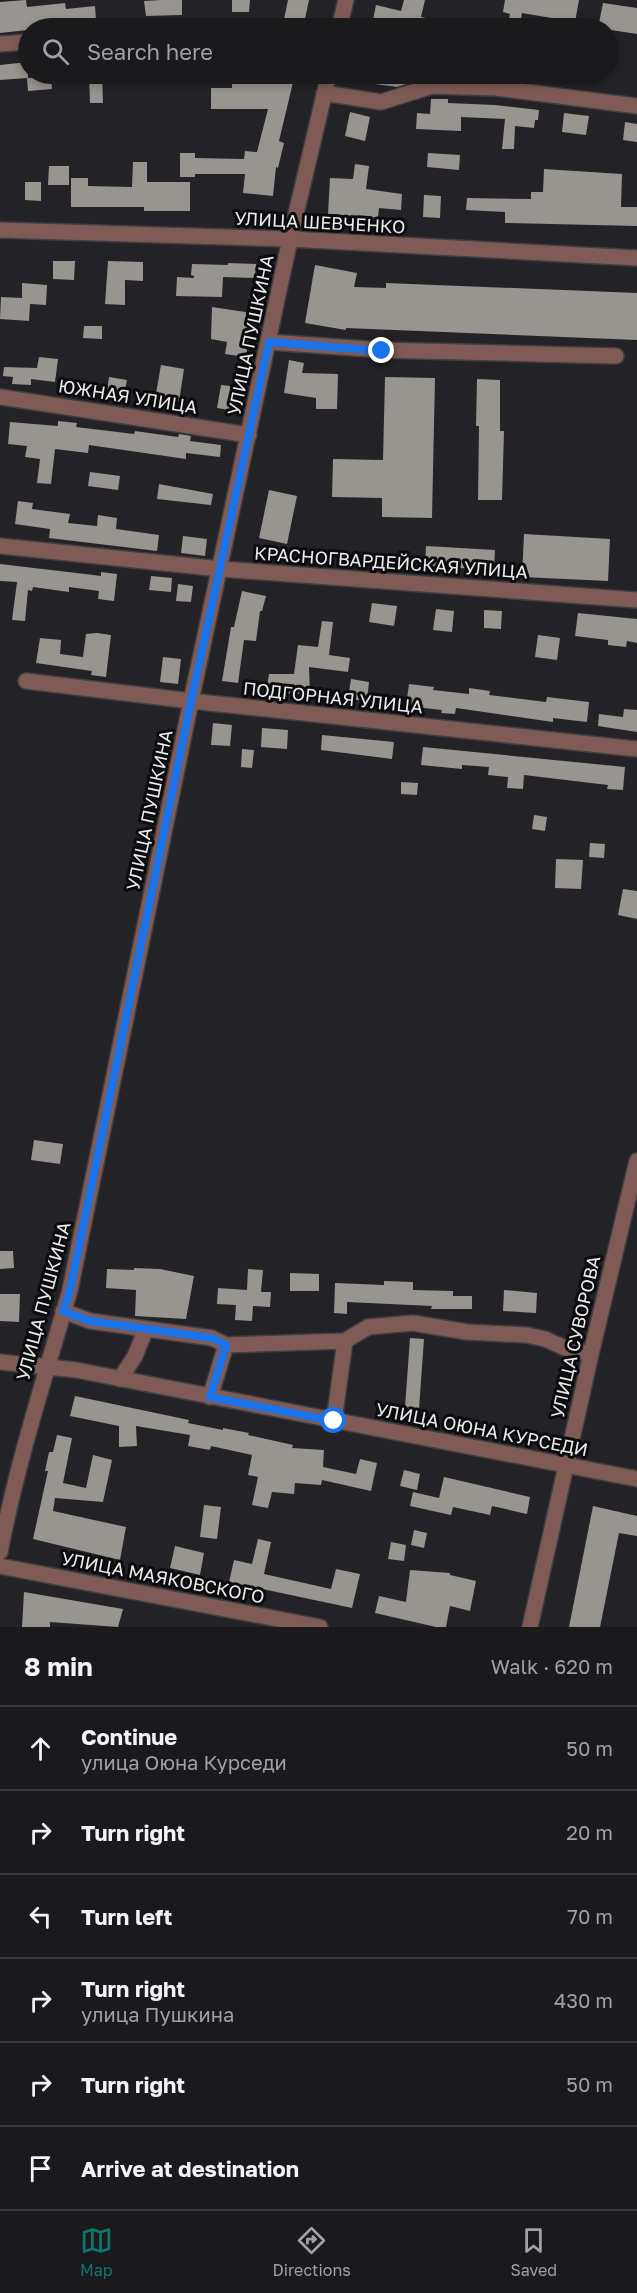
<!DOCTYPE html>
<html lang="en">
<head>
<meta charset="utf-8">
<style>
	body { margin:0; font-family:"Golos Text",sans-serif; background:#272729; color:#f1f3f6 }
	.stop { position:absolute; width:18px; height:18px; margin:-14px; border:4px solid #1a73e8; border-radius:50%; background:#fff }
	.stop.end { background:#1a73e8; border-color:#fff; box-shadow:0 2px 6px #0008 }
	.list { margin:0; padding:0; list-style:none }
	h2 { display:flex; justify-content:space-between; align-items:center; height:78px; margin:0; padding:0 24px; font-size:26px }
	h2 small { font-size:20px; font-weight:400; color:#9fa1a3 }
	.list li { display:grid; grid-template-columns:39px 1fr auto; gap:18px; align-items:center; box-sizing:border-box; height:84px; padding:0 24px; border-top:2px solid #38383b }
	.list b { display:block; font-size:22px; white-space:nowrap }
	.list p { margin:0; font-size:20px; white-space:nowrap; color:#9fa1a3 }
	.list em { font-size:20px; font-style:normal; color:#9fa1a3 }
	.icon { flex:none; width:33px; height:33px; fill:none; stroke:currentColor; stroke-width:2; stroke-linecap:round; stroke-linejoin:round }
	.map { position:relative; flex:none; width:637px; height:1627px; overflow:hidden }
	.search { position:absolute; background:#1a1a1c; box-shadow:0 3px 9px #0003; left:18px; right:18px; top:18px; height:66px; display:flex; align-items:center; gap:15px; box-sizing:border-box; padding:0 21px; border-radius:33px; color:#9fa1a3; font-size:22px }
	.sheet { height:582px; background:#1a1a1c }
	nav { display:flex; justify-content:space-around; align-items:center; box-sizing:border-box; height:84px; border-top:2px solid #38383b; background:#1a1a1c; font-size:16px; color:#9fa1a3 }
	nav a { display:grid; justify-items:center; gap:3px }
	nav .on { color:#0f766e }
	.map>svg:first-child { display:block }
</style>
</head>
<body>
<div class="map">
<svg width="637" height="1627" viewBox="0 0 637 1627">
	<rect width="100%" height="100%" fill="#232226"/>
	<path fill="#98948f" d="M26,0L27,7L65,3L66,9L95,6L96,20L62,23V27L28,28V30L0,33V2Z
		M160,0H182V15L146,16L144,1Z
		M232,0H250L249,12H232Z
		M288,0H309L303,28L283,24Z
		M404,0H425L421,17L451,23V28H386L372,25L376,5L401,11Z
		M505,0H579L575,22L522,13L520,27L508,25L510,14L503,12Z
		M603,3L637,8V34L598,28Z
		M28,62V78L51,77L52,89L28,91L27,78L0,80V65Z
		M89,74H102L103,103H90Z
		M271,74H295L279,141L284,143L278,168L276,167L273,196L243,193L245,174H195V177H180V153H195V158L244,159L245,151L257,152L268,109H211V88H232V78L270,79Z
		M345,74H415V81L397,87L345,80Z
		M431,99H448V103L495,105L539,110L538,120H535L534,128L515,126L514,149H502L505,119L461,117V131L416,129L417,113L430,114Z
		M350,112L370,117L365,141L345,136Z
		M564,113L589,116L586,135L562,132Z
		M625,122L637,124V142L623,140Z
		M428,153L460,155L459,170L427,167Z
		M133,162H147V182H190V211H144V207H71V178H88V186L132,187Z
		M355,164L369,166L366,189L402,194L401,210L379,208L378,218L328,214L330,178L353,179Z
		M49,166H69V185H48Z
		M544,169L622,174L621,207H637V226L505,223V212L466,210L467,198L531,199V192H543Z
		M25,182H41V201L25,200Z
		M424,195L441,196L440,218L423,217Z
		M53,261H75L74,280L53,279Z
		M108,261L143,262V281L125,280V305L105,304Z
		M228,263L256,264L255,278L223,277L222,297L176,296L177,277L194,278V276L191,275L192,264L228,265Z
		M315,265L357,273L354,287L386,288V283L637,293V340L346,328V330L305,323Z
		M22,283L47,285L46,305L30,304L29,321L0,319L1,297L22,298Z
		M212,307L252,313L246,357L225,354L227,342L211,339Z
		M84,326H102V339L83,338Z
		M39,357L58,359L55,382L31,379V385L12,384L13,377L3,376L4,367L37,368Z
		M289,360L304,363L302,373L338,374L337,409H316V398L284,393Z
		M161,365L184,369L179,402L155,399Z
		M109,377L127,380L124,395L107,392Z
		M385,377L435,378L432,518L382,517V498L332,497L333,459L383,460Z
		M477,379L500,380V431H504L502,500H478L479,426H476Z
		M221,385L238,387L235,411L217,408Z
		M58,421L77,423L76,427L134,434L135,431L178,437L179,434L191,436L190,441L221,445L220,457L186,453V459L89,445L88,453L55,449L51,484L37,483L40,459L25,457L27,446L8,444L10,422L58,426Z
		M90,472L120,476L118,490L88,486Z
		M159,484L213,494L211,505L157,499Z
		M269,490L297,496L287,544L259,538Z
		M18,501L33,503L32,509L70,514L68,523L97,526L98,515L117,518L116,529L159,535L157,551L49,538L50,529L15,524Z
		M524,534L610,539L608,581L522,577Z
		M183,536L207,539L205,556L181,553Z
		M426,546L495,550L494,570L425,566Z
		M0,564L85,574L101,576V572L117,574L114,601L98,599L99,591L69,587V592L33,587L32,591L28,590L25,621L12,620L17,582L0,581Z
		M151,576L172,578L171,592L149,590Z
		M178,584L193,586L191,602L176,601Z
		M242,591L266,596L262,611H260L256,641L244,640L238,683L222,681L231,627H234Z
		M372,603L397,606L394,626L369,622Z
		M436,609L454,611L452,632L433,630Z
		M484,610L502,611L501,629L484,628Z
		M578,613L637,619V643L627,641L626,647L608,645V640L575,636Z
		M322,621L333,622L329,655L350,658L348,672L309,667L310,694L266,693L269,674H294L298,645L318,647Z
		M97,633L111,635L106,677L91,675L92,671L36,663L40,638L61,640L60,654L83,657L86,634Z
		M538,635L560,638L557,660L535,657Z
		M163,657L181,659L178,684L160,682Z
		M351,679L369,682L367,701L348,699Z
		M409,684L434,687L433,690L469,694V688L490,691L489,695L546,702L547,697L589,702L587,722L553,718V722L456,708L455,714L441,713L442,710L406,706Z
		M624,709L637,710V732L598,726L599,714L623,717Z
		M213,723L232,725L230,746L211,745Z
		M262,728L288,730L287,749L261,747Z
		M322,735L394,742L392,759L321,750Z
		M423,747L625,767L623,790L607,789L608,785L524,775L523,789L507,788L508,777L488,775L489,767L462,765V769L421,765Z
		M242,749L254,750L252,768L241,767Z
		M401,782L418,783L417,795L401,794Z
		M534,815L547,817L545,831L532,829Z
		M590,843L605,844L604,858L589,857Z
		M556,859L583,860L581,889L555,888Z
		M623,889L637,891V919L618,915Z
		M34,1140L63,1144L60,1164L31,1160Z
		M0,1251H13L14,1268L0,1269Z
		M134,1268L160,1269L194,1276L186,1319L135,1316L136,1290L106,1288L107,1269L134,1270Z
		M248,1269L263,1270L261,1292H271L270,1307L253,1306L252,1321L235,1320L236,1305L217,1304L218,1288L247,1290Z
		M290,1273L319,1274V1291H290Z
		M384,1281L413,1282V1290L453,1291V1296H472V1309H431L432,1306L347,1302V1314L334,1313L335,1283L384,1285Z
		M504,1290L537,1293L536,1313L503,1311Z
		M0,1294H20L19,1322L0,1321Z
		M410,1338L424,1339L419,1409L405,1407Z
		M75,1396L189,1420L188,1423L223,1430V1428L249,1433L248,1435L293,1445L292,1448L324,1450L323,1467L356,1474L360,1459L377,1463L371,1491L322,1480L321,1485L295,1483L294,1494L272,1492L268,1508L252,1505L258,1477L248,1475L252,1455L211,1446L210,1450L188,1446L190,1435L136,1426L137,1446L119,1447V1426L70,1416Z
		M57,1435L72,1438L63,1483L86,1488L93,1455L112,1460L103,1502L55,1498L53,1511L126,1527L120,1560L33,1539L48,1471H45L49,1452H53Z
		M404,1470L420,1474L417,1490L400,1486Z
		M444,1477L530,1497L527,1514L492,1506L490,1515L453,1507L451,1515L410,1506L413,1492L439,1498Z
		M204,1505L221,1507L217,1539L200,1537Z
		M593,1506L637,1516V1536L619,1533L600,1627H569Z
		M414,1530L427,1533L424,1548L411,1545Z
		M258,1539L271,1542L264,1574L331,1589L336,1569L360,1574L352,1608L229,1582L234,1560L252,1564Z
		M391,1542L406,1545L404,1561L388,1559Z
		M175,1546L204,1553L200,1575L170,1568Z
		M410,1570L450,1573V1575L476,1581L470,1611L450,1606L446,1627H436L375,1613L379,1596L406,1602Z
		M24,1592L123,1609L118,1627L50,1622V1627H22Z"/>
	<g fill="none" stroke-linecap="round" stroke-linejoin="round">
		<defs>
			<path id="minor" d="M193,28L218,27L244,28
				M339,28L346,0
				M0,44L28,42
				M324,93L381,102L432,86L496,88L637,106
				M0,230L290,239L637,258
				M269,342L382,350L616,356
				M0,397L249,435
				M0,546L221,569L637,600
				M26,681L191,701L637,749
				M63,1311L90,1321L212,1338L226,1345L345,1341L368,1327L413,1323L467,1332L527,1335L545,1339L565,1348L591,1354
				M0,1362L76,1370L637,1479
				M120,1379L135,1356L145,1331
				M210,1397L226,1345
				M334,1421L345,1341
				M0,1552C17,1463 45,1377 70,1290L191,701L290,239L329,74
				M0,1566L320,1627
				M530,1627L591,1354L637,1161"/>
		</defs>
		<use href="#minor" stroke="#3f3e42" stroke-width="18"/>
		<use href="#minor" stroke="#805b55" stroke-width="15"/>
	</g>
	<g fill="none" stroke-linecap="round" stroke-linejoin="round">
		<path stroke="#1a73e8" stroke-width="8" d="M334,1421L210,1397L226,1345L212,1338L90,1321L63,1311L70,1290L191,701L269,342L382,351"/>
	</g>
	<g text-anchor="middle" dominant-baseline="central" stroke-width="6" stroke-linejoin="round" paint-order="stroke">
		<g font-size="18" fill="#ebeaed" stroke="#0c0c0e">
			<text transform="translate(320 222) rotate(3)">УЛИЦА ШЕВЧЕНКО</text>
			<text transform="translate(250 335) rotate(-78)">УЛИЦА ПУШКИНА</text>
			<text transform="translate(128 396) rotate(9)">ЮЖНАЯ УЛИЦА</text>
			<text transform="translate(391 562) rotate(4)">КРАСНОГВАРДЕЙСКАЯ УЛИЦА</text>
			<text transform="translate(333 697) rotate(6)">ПОДГОРНАЯ УЛИЦА</text>
			<text transform="translate(149 810) rotate(-78)">УЛИЦА ПУШКИНА</text>
			<text transform="translate(43 1301) rotate(-75)">УЛИЦА ПУШКИНА</text>
			<text transform="translate(575 1337) rotate(-77)">УЛИЦА СУВОРОВА</text>
			<text transform="translate(482 1429) rotate(11)">УЛИЦА ОЮНА КУРСЕДИ</text>
			<text transform="translate(163 1577) rotate(11)">УЛИЦА МАЯКОВСКОГО</text>
		</g>
	</g>
</svg>
<div class="stop" style="left:334px;top:1421px"></div>
<div class="stop end" style="left:382px;top:351px"></div>
<div class="search"><svg class="icon" aria-label="search" viewBox="0 0 24 24"><circle cx="10" cy="10" r="6"/><path d="M15 15l6 6"/></svg>Search here</div>
</div>
<section class="sheet">
<h2>8 min<small>Walk · 620 m</small></h2>
<ul class="list">
<li><svg class="icon" aria-label="ahead" viewBox="0 0 24 24"><path d="M12 20V5M6 11l6-6 6 6"/></svg><div><b>Continue</b><p>улица Оюна Курседи</p></div><em>50 m</em></li>
<li><svg class="icon" aria-label="right" viewBox="0 0 24 24"><path d="M7 20v-9h11M14 6l5 5-5 5"/></svg><div><b>Turn right</b></div><em>20 m</em></li>
<li><svg class="icon" aria-label="left" viewBox="0 0 24 24"><path d="M17 20v-9H6M10 6l-5 5 5 5"/></svg><div><b>Turn left</b></div><em>70 m</em></li>
<li><svg class="icon" aria-label="right" viewBox="0 0 24 24"><path d="M7 20v-9h11M14 6l5 5-5 5"/></svg><div><b>Turn right</b><p>улица Пушкина</p></div><em>430 m</em></li>
<li><svg class="icon" aria-label="right" viewBox="0 0 24 24"><path d="M7 20v-9h11M14 6l5 5-5 5"/></svg><div><b>Turn right</b></div><em>50 m</em></li>
<li><svg class="icon" aria-label="arrive" viewBox="0 0 24 24"><path d="M6 21V4h12l-3 4 3 4H6"/></svg><div><b>Arrive at destination</b></div></li>
</ul>
</section>
<nav>
<a class="on"><svg class="icon" aria-label="map" viewBox="0 0 24 24"><path d="M3 6l6-2 6 2 6-2v14l-6 2-6-2-6 2zM9 4v14M15 6v14"/></svg>Map</a>
<a><svg class="icon" aria-label="directions" viewBox="0 0 24 24"><path d="M12 3l9 9-9 9-9-9zM9 14v-3h6M13 9l2 2-2 2"/></svg>Directions</a>
<a><svg class="icon" aria-label="saved" viewBox="0 0 24 24"><path d="M7 4h10v16l-5-4-5 4z"/></svg>Saved</a>
</nav>
</body>
</html>
